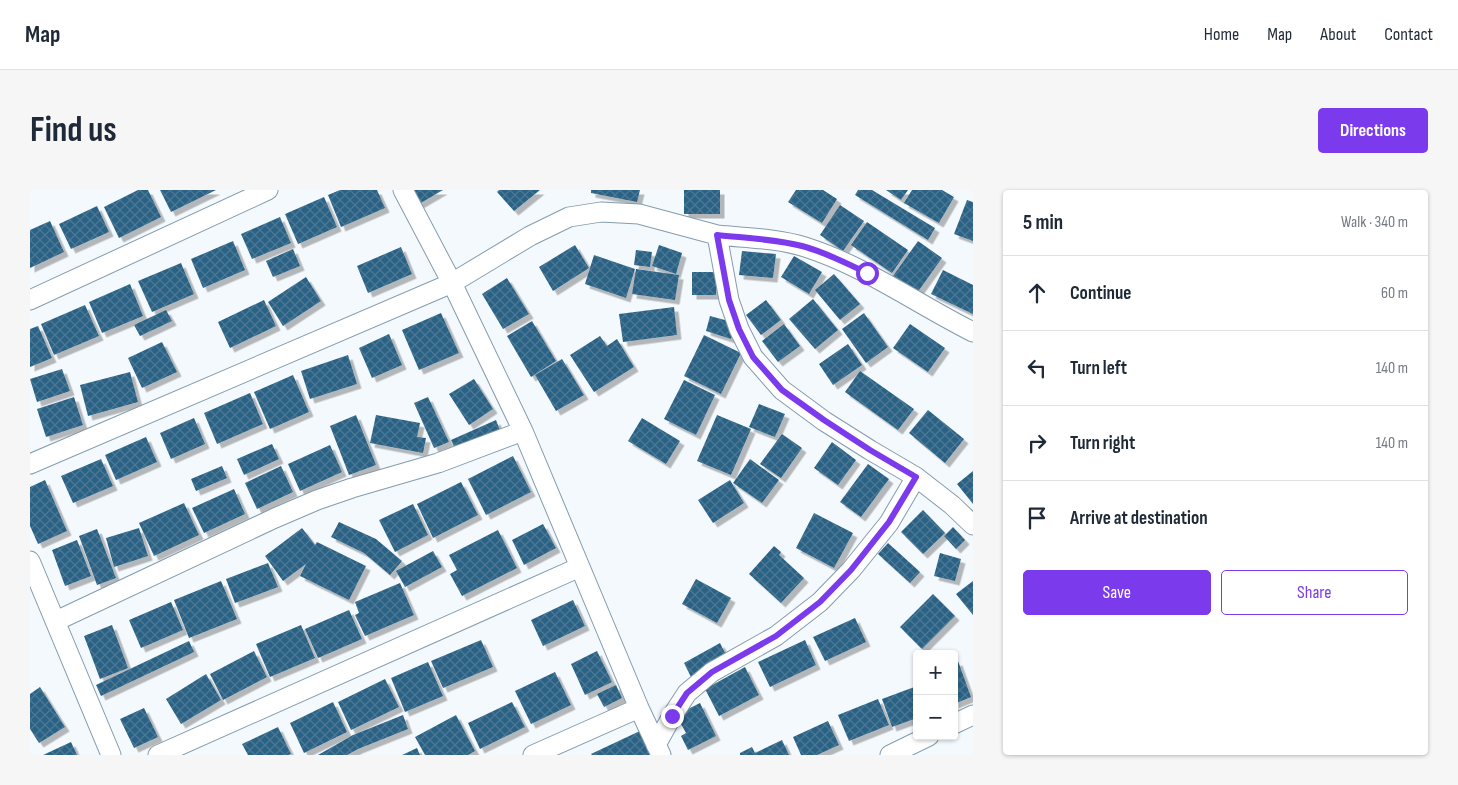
<!DOCTYPE html>
<html lang="en">
<head>
<meta charset="utf-8">
<style>
	body { margin:0; font-family:"Sofia Sans Condensed",sans-serif; background:#f6f6f7; color:#1f2937 }
	.controls { position:absolute; right:15px; bottom:15px; display:grid; overflow:hidden; border-radius:5px; box-shadow:0 1px 4px #0004 }
	.controls button { width:45px; height:45px; display:grid; place-items:center; padding:0; border:0; border-bottom:1px solid #e0e1e3; background:#fff; color:#1f2937; font:25px sans-serif }
	.stop { position:absolute; width:15px; height:15px; margin:-11px; border:4px solid #7c3aed; border-radius:50%; background:#fff }
	.stop.end { background:#7c3aed; border-color:#fff; box-shadow:0 1px 5px #0008 }
	.list { margin:0; padding:0; list-style:none }
	h2 { display:flex; justify-content:space-between; align-items:center; height:65px; margin:0; padding:0 20px; font-size:21px }
	h2 small { font-size:16px; font-weight:400; color:#747a83 }
	.list li { display:grid; grid-template-columns:32px 1fr auto; gap:15px; align-items:center; box-sizing:border-box; height:75px; padding:0 20px; border-top:1px solid #e0e1e3 }
	.list b { display:block; font-size:19px; white-space:nowrap }
	.list em { font-size:16px; font-style:normal; color:#747a83 }
	.actions { display:flex; gap:10px; padding:15px 20px }
	.actions a { flex:1; padding:11px 0; border:1px solid #7c3aed; border-radius:5px; text-align:center; font-size:18px; color:#7c3aed }
	.actions .main { background:#7c3aed; color:#fff }
	.icon { flex:none; width:28px; height:28px; fill:none; stroke:currentColor; stroke-width:2; stroke-linecap:round; stroke-linejoin:round }
	.map { position:relative; flex:none; width:943px; height:565px; overflow:hidden; border-radius:5px }
	header { display:flex; align-items:center; gap:30px; box-sizing:border-box; height:70px; padding:0 25px; background:#fff; border-bottom:1px solid #e0e1e3 }
	header strong { font-size:24px }
	nav { display:flex; gap:28px; margin-inline-start:auto; font-size:18px }
	.intro { display:flex; align-items:center; justify-content:space-between; box-sizing:border-box; height:120px; padding:0 30px }
	h1 { margin:0; font-size:35px }
	.button { padding:12px 22px; border-radius:5px; background:#7c3aed; color:#fff; font-size:18px; font-weight:700 }
	main { display:flex; gap:30px; padding:0 30px }
	aside { flex:1; background:#fff; border-radius:5px; box-shadow:0 1px 4px #0004 }
	.map>svg:first-child { display:block }
</style>
</head>
<body>
<header>
<strong>Map</strong>
<nav><a>Home</a><a>Map</a><a>About</a><a>Contact</a></nav>
</header>
<div class="intro"><h1>Find us</h1><a class="button">Directions</a></div>
<main>
<div class="map">
<svg width="943" height="565" viewBox="0 0 943 565">
	<defs>
		<pattern id="building-cross-hatch" width="8" height="8" patternUnits="userSpaceOnUse" patternTransform="scale(1.25)"><rect width="8" height="8" fill="#2a6285"/><path d="M0 0l8 8M0 8l8-8" fill="none" stroke="#4e7893"/></pattern>
		<filter id="shadow"><feDropShadow dx="4.5" dy="4.5" stdDeviation="0" flood-color="#0004"/></filter>
	</defs>
	<rect width="100%" height="100%" fill="#f4f9fd"/>
	<path fill="url(#building-cross-hatch)" filter="url(#shadow)" d="M108,0H118L131,27L89,48L74,17Z
		M130,0H186L141,22Z
		M310,0H347L355,18L311,37L298,5Z
		M381,0H413L389,14Z
		M469,0H510L484,21L467,2Z
		M561,0H610L607,12L561,3Z
		M654,0H690V24H654Z
		M766,0H793L807,9L792,33L758,12Z
		M828,0H842L905,38L898,50L825,5Z
		M856,0H878L871,10Z
		M882,0H912L924,7L909,33L874,13Z
		M294,7L307,37L268,54L255,24Z
		M937,10L943,12V51L924,44Z
		M810,15L834,31L813,61L790,45Z
		M67,16L79,42L41,59L29,34Z
		M250,27L261,53L222,69L211,44Z
		M20,31L34,62L0,78V40Z
		M837,32L878,60L862,83L821,55Z
		M203,51L215,80L173,98L161,69Z
		M888,51L912,68L887,103L863,86Z
		M545,55L559,78L523,101L509,77Z
		M629,55L652,63L646,84L622,76Z
		M371,57L382,84L338,103L327,76Z
		M263,59L270,76L243,87L236,71Z
		M606,60L622,62L620,77L604,75Z
		M712,61L746,64L743,88L709,85Z
		M564,65L605,79L596,108L555,94Z
		M764,66L792,82L779,104L751,87Z
		M151,73L164,104L122,122L108,91Z
		M606,79L649,85L645,110L602,104Z
		M913,80L943,95V124L901,104Z
		M662,82H687L686,105H662Z
		M804,84L830,114L810,130L785,100Z
		M276,87L291,111L253,136L238,112Z
		M477,88L499,124L473,139L452,104Z
		M100,94L113,126L72,143L59,112Z
		M783,109L808,140L785,159L759,129Z
		M234,110L246,136L200,158L188,132Z
		M736,110L751,130L731,145L716,125Z
		M55,115L69,146L24,165L11,134Z
		M644,117L647,145L593,152L589,124Z
		M136,120L142,131L110,146L104,135Z
		M411,123L429,163L389,180L372,140Z
		M834,123L858,157L836,173L812,139Z
		M680,126L706,133L701,149L676,141Z
		M502,131L526,171L501,187L477,146Z
		M754,134L770,156L748,172L732,151Z
		M880,134L915,158L898,182L863,158Z
		M8,136L22,168L0,177V139Z
		M359,144L372,175L342,188L329,158Z
		M674,145L711,163L691,204L654,186Z
		M570,146L577,156L587,149L604,177L564,202L540,165Z
		M132,152L147,182L112,198L98,168Z
		M818,154L832,175L803,195L789,174Z
		M318,165L327,194L280,209L271,181Z
		M532,169L554,205L526,221L505,185Z
		M32,179L40,201L7,212L0,189Z
		M830,181L884,219L868,240L815,202Z
		M100,182L108,212L58,226L50,195Z
		M263,185L279,222L240,239L224,202Z
		M444,189L463,219L439,235L419,204Z
		M654,190L685,205L666,245L634,229Z
		M220,203L233,234L187,254L174,223Z
		M44,207L53,235L16,247L7,219Z
		M398,207L419,252L404,258L384,213Z
		M729,214L755,224L745,247L719,237Z
		M898,220L934,249L915,273L879,243Z
		M326,225L346,275L319,285L300,236Z
		M346,225L390,233L387,247L396,248L393,263L340,253Z
		M687,225L721,239L701,285L667,271Z
		M164,228L175,254L141,269L130,243Z
		M612,228L650,251L636,274L598,251Z
		M466,230L471,243L427,263L421,250Z
		M752,244L772,258L751,288L730,274Z
		M116,247L127,272L86,290L75,265Z
		M802,252L826,270L808,295L784,278Z
		M242,254L249,269L214,285L207,269Z
		M300,255L312,282L270,301L258,274Z
		M483,266L501,302L456,325L438,289Z
		M71,269L83,296L43,313L31,286Z
		M720,269L749,290L732,313L703,293Z
		M838,274L859,289L831,327L810,312Z
		M192,276L197,288L166,301L161,289Z
		M251,276L263,302L227,319L215,293Z
		M943,281V314L927,294Z
		M15,290L37,341L8,354L0,336V297Z
		M700,290L714,313L683,333L668,310Z
		M431,292L448,325L403,348L387,314Z
		M204,299L215,324L174,343L162,318Z
		M154,313L169,345L124,366L109,333Z
		M383,314L398,345L365,362L349,330Z
		M893,320L915,343L893,364L871,342Z
		M784,323L823,343L804,378L766,358Z
		M309,332L346,349L372,371L360,385L334,363L301,347Z
		M513,334L526,358L494,375L482,350Z
		M923,337L935,350L926,359L914,346Z
		M109,338L118,366L84,377L76,348Z
		M272,338L285,355L287,352L336,376L319,410L270,386L276,374L253,391L235,366Z
		M67,339L86,388L67,395L49,346Z
		M468,340L487,378L432,406L420,384L427,380L419,365Z
		M47,350L61,386L35,396L22,360Z
		M858,353L890,382L880,393L848,364Z
		M744,356L751,362L749,365L774,388L751,413L719,384Z
		M403,361L412,377L375,397L366,381Z
		M910,363L931,369L925,391L904,386Z
		M238,373L248,397L205,413L196,389Z
		M666,389L701,408L687,433L652,414Z
		M191,391L207,429L159,448L144,410Z
		M943,391V425L926,404Z
		M370,393L384,425L335,446L325,425L329,423L325,412Z
		M903,404L925,426L892,459L870,437Z
		M543,410L555,436L513,456L501,430Z
		M141,412L153,440L111,458L99,430Z
		M319,420L332,449L288,468L275,439Z
		M825,428L836,452L795,471L783,447Z
		M82,435L98,478L70,489L54,446Z
		M271,435L285,468L240,487L226,454Z
		M451,450L463,477L413,498L401,471Z
		M775,450L786,475L740,497L728,472Z
		M159,451L164,462L71,506L66,495Z
		M690,453L698,469L662,489L654,473Z
		M224,461L237,487L193,510L180,484Z
		M567,461L582,492L555,505L541,474Z
		M928,471L941,507L924,514V472Z
		M398,472L413,506L375,522L361,488Z
		M715,477L729,505L689,526L675,499Z
		M525,482L541,515L501,534L485,501Z
		M176,484L191,510L151,534L136,509Z
		M355,489L369,517L321,540L308,512Z
		M586,495L592,508L574,517L567,504Z
		M887,496V528L862,537L852,509Z
		M10,497L35,537L9,553L0,539V504Z
		M848,509L859,535L819,551L808,525Z
		M303,512L317,542L274,563L260,533Z
		M482,512L495,537L450,559L438,533Z
		M670,513L686,546L658,560L651,546L656,543L646,525Z
		M114,518L128,547L104,558L90,529Z
		M373,525L378,539L328,559L317,565H288L323,545Z
		M426,525L445,561L438,565H395L385,547Z
		M798,531L809,555L787,565H771L763,547Z
		M248,537L261,564L258,565H218L212,554Z
		M612,540L624,565H562L561,564Z
		M752,550L759,565H710V563L722,557L725,563Z
		M41,552L47,565H13Z
		M387,558L390,565H372Z"/>
	<g fill="none" stroke-linecap="round" stroke-linejoin="round">
		<defs>
			<path id="minor" d="M373,0L422,93L493,241L609,518L631,565
				M687,45C716,48 747,48 775,57C835,76 887,114 943,142
				M0,110L238,0
				M0,274L422,93L500,46L539,27L571,22L609,24L687,45L699,110L709,139L723,167L752,200L794,231L840,260L886,287L922,315L943,335
				M0,371L81,565
				M26,431L245,328L287,310L322,298L408,273L493,241
				M924,534L943,525
				M626,555L642,526L657,503L682,482L746,446L790,412L821,380L859,333L886,287
				M128,565L550,377
				M503,565L609,518
				M860,565L899,546"/>
		</defs>
		<use href="#minor" stroke="#849cae" stroke-width="21"/>
		<use href="#minor" stroke="#fff" stroke-width="19"/>
	</g>
	<g fill="none" stroke-linecap="round" stroke-linejoin="round">
		<path stroke="#7c3aed" stroke-width="6" d="M642,526L657,503L682,482L746,446L790,412L821,380L859,332L886,287L840,260L794,230L752,200L723,167L709,139L699,110L687,45C715,48 745,49 772,56C795,62 816,73 837,83"/>
	</g>
</svg>
<div class="controls">
<button>+</button>
<button>−</button>
</div>
<div class="stop" style="left:837px;top:83px"></div>
<div class="stop end" style="left:642px;top:526px"></div>
</div>
<aside>
<h2>5 min<small>Walk · 340 m</small></h2>
<ul class="list">
<li><svg class="icon" aria-label="ahead" viewBox="0 0 24 24"><path d="M12 20V5M6 11l6-6 6 6"/></svg><div><b>Continue</b></div><em>60 m</em></li>
<li><svg class="icon" aria-label="left" viewBox="0 0 24 24"><path d="M17 20v-9H6M10 6l-5 5 5 5"/></svg><div><b>Turn left</b></div><em>140 m</em></li>
<li><svg class="icon" aria-label="right" viewBox="0 0 24 24"><path d="M7 20v-9h11M14 6l5 5-5 5"/></svg><div><b>Turn right</b></div><em>140 m</em></li>
<li><svg class="icon" aria-label="arrive" viewBox="0 0 24 24"><path d="M6 21V4h12l-3 4 3 4H6"/></svg><div><b>Arrive at destination</b></div></li>
</ul>
<div class="actions"><a class="main">Save</a><a>Share</a></div>
</aside>
</main>
</body>
</html>
